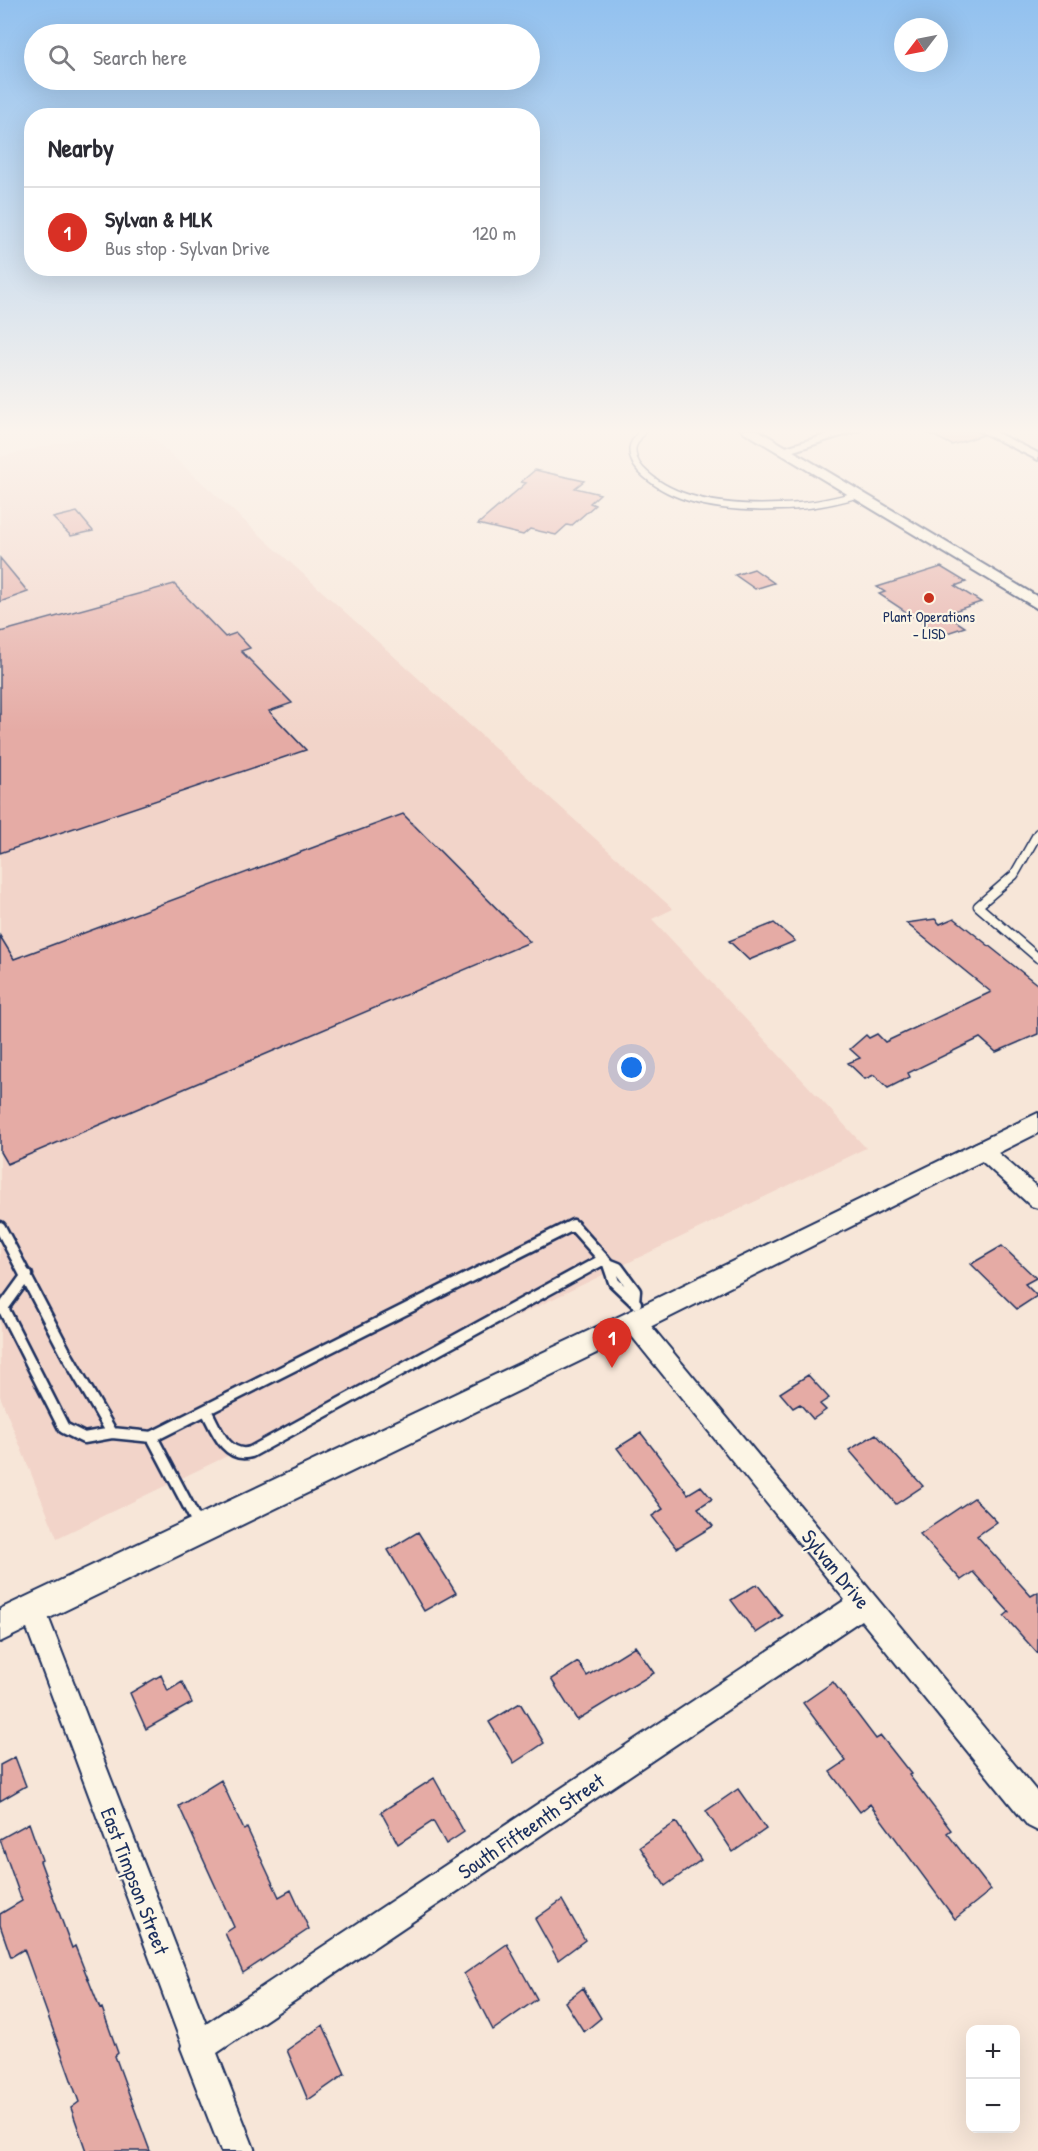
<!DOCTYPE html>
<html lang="en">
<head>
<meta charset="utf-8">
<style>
	body { margin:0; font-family:"Patrick Hand",sans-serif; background:#f7f7f7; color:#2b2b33 }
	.controls { position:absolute; right:18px; bottom:18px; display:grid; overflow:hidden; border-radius:12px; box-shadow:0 6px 24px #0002 }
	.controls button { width:54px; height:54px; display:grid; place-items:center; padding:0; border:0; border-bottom:2px solid #e1e1e2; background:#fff; color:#2b2b33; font:30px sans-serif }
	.compass { position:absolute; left:894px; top:18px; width:54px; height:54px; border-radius:50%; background:#fff; box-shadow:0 6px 24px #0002; rotate:238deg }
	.you { position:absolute; left:632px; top:1068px; width:21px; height:21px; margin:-15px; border:4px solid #fff; border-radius:50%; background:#1a73e8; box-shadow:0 0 0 9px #1a73e833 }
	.badge { display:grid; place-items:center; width:39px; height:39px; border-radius:50%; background:#d93025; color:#fff; font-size:20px; font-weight:700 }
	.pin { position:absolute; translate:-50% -50px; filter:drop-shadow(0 2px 3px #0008) }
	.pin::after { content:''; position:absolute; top:32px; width:21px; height:18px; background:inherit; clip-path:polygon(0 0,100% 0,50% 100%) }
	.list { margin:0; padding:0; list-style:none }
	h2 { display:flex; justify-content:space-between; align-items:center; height:78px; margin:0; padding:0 24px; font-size:26px }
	h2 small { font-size:20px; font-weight:400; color:#7c7c81 }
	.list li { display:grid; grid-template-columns:39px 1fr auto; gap:18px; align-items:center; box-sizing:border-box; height:90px; padding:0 24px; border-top:2px solid #e1e1e2 }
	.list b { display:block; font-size:22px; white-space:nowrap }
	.list p { margin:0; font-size:20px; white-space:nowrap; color:#7c7c81 }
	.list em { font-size:20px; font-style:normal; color:#7c7c81 }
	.icon { flex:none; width:33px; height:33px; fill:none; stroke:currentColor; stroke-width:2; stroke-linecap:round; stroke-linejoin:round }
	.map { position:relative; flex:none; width:1038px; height:2151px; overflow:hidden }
	.search { position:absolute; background:#fff; box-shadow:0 6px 24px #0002; left:24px; top:24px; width:516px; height:66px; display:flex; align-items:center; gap:15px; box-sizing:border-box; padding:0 21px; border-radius:33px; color:#7c7c81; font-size:22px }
	.panel { position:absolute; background:#fff; box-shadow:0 6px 24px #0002; left:24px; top:108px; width:516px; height:168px; border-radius:24px }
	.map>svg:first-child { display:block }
</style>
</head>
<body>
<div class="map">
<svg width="1038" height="2151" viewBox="0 0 1038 2151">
	<rect width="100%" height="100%" fill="#f7e6d8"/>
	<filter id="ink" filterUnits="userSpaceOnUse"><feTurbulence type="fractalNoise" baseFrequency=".0167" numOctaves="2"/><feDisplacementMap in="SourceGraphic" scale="12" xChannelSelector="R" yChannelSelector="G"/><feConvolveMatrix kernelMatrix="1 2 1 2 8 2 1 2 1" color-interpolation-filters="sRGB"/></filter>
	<g filter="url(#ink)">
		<path fill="#f2d4c9" d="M115,430H144L673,909L652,919L866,1148L57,1538L0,1396V457Z"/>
		<path fill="#e5aba5" stroke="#1b2f5e" stroke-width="1.5" d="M922,430H975L983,435L952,445Z
			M535,470L584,481L575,488L600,494L590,503L595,505L571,526L567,525L556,535L530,529L523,535L478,524L526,483L521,482Z
			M77,512L93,531L71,536L53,518Z
			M0,558L28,592L0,602Z
			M941,567L966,582L955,586L981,602L945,614L965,627L941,635L879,594L885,592L877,587Z
			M754,569L774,583L755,589L735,575Z
			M174,584L225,637L236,633L250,648L241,651L292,703L269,711L306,750L0,853V632Z
			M403,814L530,942L7,1164L0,1152V936L14,959Z
			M954,918L1038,985V1034L996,1052L980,1038L908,1073L910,1077L888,1088L874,1075L865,1079L848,1063L860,1058L850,1049L866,1035L869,1038L877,1034L885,1042L991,992L906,923L935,919L940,924Z
			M774,923L795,941L749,960L729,941Z
			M1002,1246L1036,1278L1025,1284L1037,1296L1017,1309L971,1264Z
			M808,1375L829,1398L820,1404L826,1410L813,1419L800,1404L793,1408L780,1393Z
			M641,1433L688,1494L701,1486L712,1499L698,1508L713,1526L677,1548L652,1516L663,1509L617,1448Z
			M876,1434L923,1486L896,1504L849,1450Z
			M974,1498L997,1522L977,1536L1031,1596L1038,1592V1654L1004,1616L1009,1612L973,1572L961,1580L920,1534Z
			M418,1532L456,1593L424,1611L388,1550Z
			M757,1584L782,1616L756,1633L731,1600Z
			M635,1646L654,1673L577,1720L551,1679L578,1662L587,1676Z
			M161,1675L168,1691L182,1682L192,1703L146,1729L130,1693Z
			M833,1682L876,1739L881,1736L911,1774L909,1775L951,1830L947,1833L991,1890L955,1919L870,1804L860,1812L830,1772L846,1761L803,1703Z
			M520,1703L544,1743L514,1763L489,1722Z
			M15,1757L26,1786L0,1801V1765Z
			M434,1778L464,1832L446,1844L433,1821L398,1844L381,1812Z
			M221,1780L244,1830L247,1828L279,1897L291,1890L309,1929L243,1973L225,1933L234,1927L179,1806Z
			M738,1789L766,1829L733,1852L706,1811Z
			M676,1822L701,1860L665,1886L640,1847Z
			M29,1823L42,1860L40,1861L72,1948L75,1946L100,2009L102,2008L118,2053L115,2056L150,2151H86L71,2108L79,2102L24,1949L11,1957L0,1925V1914L22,1901L0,1839Z
			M562,1900L585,1940L558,1960L535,1919Z
			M507,1944L537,1999L493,2030L464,1974Z
			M583,1988L601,2018L584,2032L565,2002Z
			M323,2025L345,2074L308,2100L287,2050Z"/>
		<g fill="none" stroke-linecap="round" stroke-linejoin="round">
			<defs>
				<path id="service-far2" d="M643,430C640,434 635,441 633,446C631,454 635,464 641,470C675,505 733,509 779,507C805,507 831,502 856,495"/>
				<path id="service-far1" d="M1038,833L1014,875L978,906L1038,958"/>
				<path id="service" d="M0,1227L68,1357L112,1433L152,1437
					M608,1264L614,1282L636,1303
					M27,1275L3,1308L64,1428L84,1438L112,1433
					M206,1410C215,1427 226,1460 251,1452L604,1259
					M200,1528L152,1437L573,1225L608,1264L618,1268L635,1291L634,1301"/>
				<path id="minor" d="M842,430H860L787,453L783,454L777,451L779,449Z
					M977,430H991L1038,453V460Z
					M981,1141L988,1144L1038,1188V1208L1031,1206L974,1154L971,1149L974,1144Z
					M634,1313L642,1315L1038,1793V1831L1028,1826L861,1620L217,2053L255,2151H221L181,2048L182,2045L20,1610L24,1601L33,1597L42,1601L206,2024L845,1600L626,1329L623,1322L626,1315Z"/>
				<path id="tertiary" d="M741,430H758L1038,597V609Z
					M1038,1113V1133L644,1330L0,1642V1609L624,1314Z"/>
			</defs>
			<use href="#service-far2" stroke="#1b2f5e" stroke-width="9"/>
			<use href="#service-far1" stroke="#1b2f5e" stroke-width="11"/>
			<use href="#service" stroke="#1b2f5e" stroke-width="15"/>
			<use href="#minor" stroke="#1b2f5e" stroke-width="4"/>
			<use href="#tertiary" stroke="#1b2f5e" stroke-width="4"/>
			<use href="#service-far2" stroke="#fcf5e5" stroke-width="6"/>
			<use href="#service-far1" stroke="#fcf5e5" stroke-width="8"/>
			<use href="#service" stroke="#fcf5e5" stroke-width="10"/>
			<use href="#minor" fill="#fcf5e5" fill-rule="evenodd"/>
			<use href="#tertiary" fill="#fcf5e5" fill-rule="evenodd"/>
		</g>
	</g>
	<linearGradient id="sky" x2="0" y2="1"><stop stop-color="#92c1ef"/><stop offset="0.59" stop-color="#fbf4ed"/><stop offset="1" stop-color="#fbf4ed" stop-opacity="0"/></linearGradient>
	<rect width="1038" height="731" fill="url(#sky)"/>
	<circle fill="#c8321e" stroke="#fcf5e5" stroke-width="2" cx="929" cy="598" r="6"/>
	<g text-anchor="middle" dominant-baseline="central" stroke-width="4.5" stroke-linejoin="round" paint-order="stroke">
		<g font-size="15" fill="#1b2f5e" stroke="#fcf5e5">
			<text x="929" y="616">Plant Operations<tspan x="929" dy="17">- LISD</tspan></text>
		</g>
		<g font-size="21" fill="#1b2f5e" stroke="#fcf5e5">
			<text transform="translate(836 1569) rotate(51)">Sylvan Drive</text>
			<text transform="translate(531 1826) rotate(-34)">South Fifteenth Street</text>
			<text transform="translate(135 1881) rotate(69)">East Timpson Street</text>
		</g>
	</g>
</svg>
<div class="controls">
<button>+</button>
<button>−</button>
</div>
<svg class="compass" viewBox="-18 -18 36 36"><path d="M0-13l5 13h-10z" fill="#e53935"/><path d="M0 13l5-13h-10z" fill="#7c7c81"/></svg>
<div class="you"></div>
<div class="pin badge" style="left:612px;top:1368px">1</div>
<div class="search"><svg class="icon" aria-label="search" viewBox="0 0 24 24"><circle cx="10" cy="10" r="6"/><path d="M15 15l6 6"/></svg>Search here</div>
<section class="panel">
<h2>Nearby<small></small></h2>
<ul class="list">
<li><span class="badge">1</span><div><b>Sylvan &amp; MLK</b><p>Bus stop · Sylvan Drive</p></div><em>120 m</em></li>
</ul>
</section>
</div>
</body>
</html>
